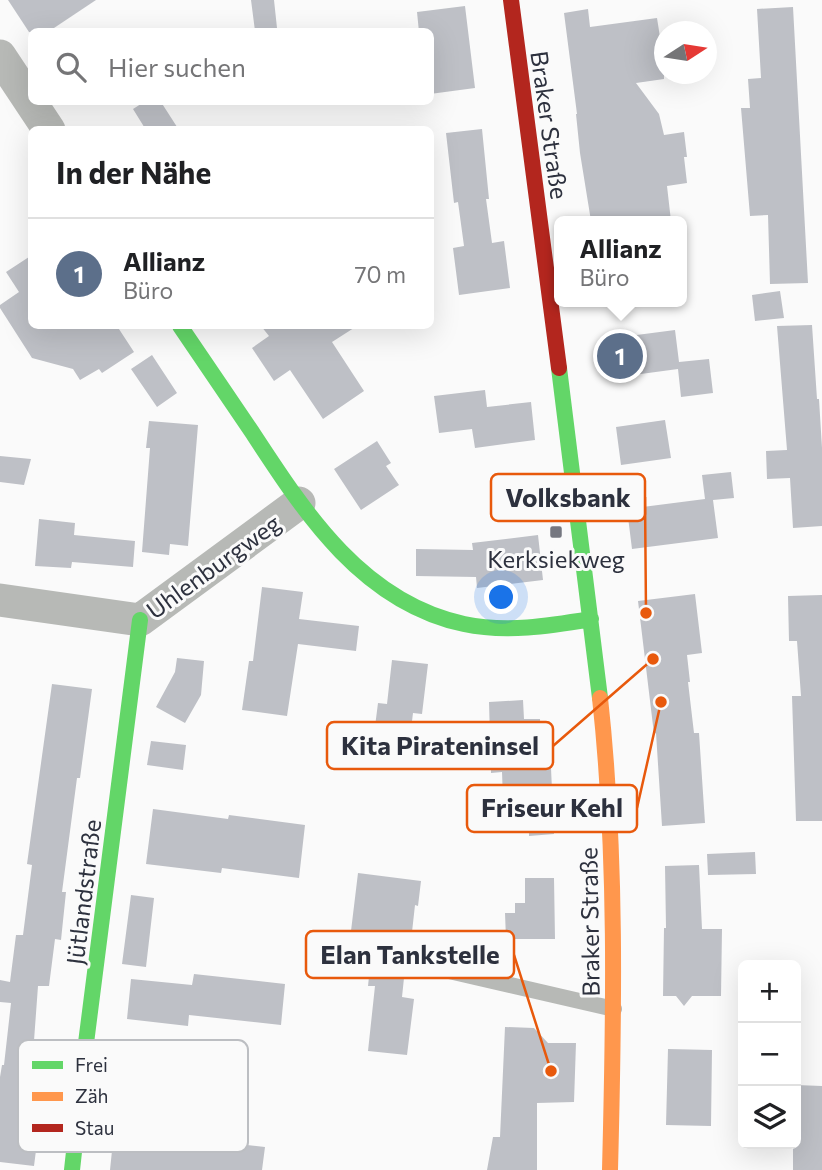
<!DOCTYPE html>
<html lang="de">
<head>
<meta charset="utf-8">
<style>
	body { margin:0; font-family:Commissioner,sans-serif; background:#f6f6f6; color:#202124 }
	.controls { position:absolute; right:21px; bottom:21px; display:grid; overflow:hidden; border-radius:10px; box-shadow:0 7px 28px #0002 }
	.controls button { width:63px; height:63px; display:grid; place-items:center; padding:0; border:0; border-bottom:2px solid #e0e0e0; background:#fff; color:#202124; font:35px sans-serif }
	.compass { position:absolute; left:654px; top:21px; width:63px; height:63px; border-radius:50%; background:#fff; box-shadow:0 7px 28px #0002; rotate:78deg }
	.you { position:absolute; left:502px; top:598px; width:24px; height:24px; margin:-18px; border:5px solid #fff; border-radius:50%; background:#1a73e8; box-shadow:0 0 0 10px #1a73e833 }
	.badge { display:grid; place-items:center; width:46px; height:46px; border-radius:50%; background:#757780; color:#fff; font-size:23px; font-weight:700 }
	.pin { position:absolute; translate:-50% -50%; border:4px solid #fff; box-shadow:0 2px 7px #0006 }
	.popup { position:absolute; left:554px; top:216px; width:133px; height:91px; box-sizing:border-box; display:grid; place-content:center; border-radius:10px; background:#fff; filter:drop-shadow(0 2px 5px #0005); font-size:23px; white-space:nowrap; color:#757577 }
	.popup b { font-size:26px; color:#202124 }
	.popup::after { content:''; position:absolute; left:50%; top:100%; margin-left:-14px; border:14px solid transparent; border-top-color:#fff }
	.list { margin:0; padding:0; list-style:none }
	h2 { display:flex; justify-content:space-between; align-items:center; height:91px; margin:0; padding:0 28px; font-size:30px }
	h2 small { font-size:23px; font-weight:400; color:#757577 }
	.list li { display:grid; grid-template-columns:46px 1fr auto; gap:21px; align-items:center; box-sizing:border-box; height:112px; padding:0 28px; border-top:2px solid #e0e0e0 }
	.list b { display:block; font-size:26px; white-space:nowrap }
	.list p { margin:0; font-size:23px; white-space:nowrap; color:#757577 }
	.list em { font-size:23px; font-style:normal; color:#757577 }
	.icon { flex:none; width:38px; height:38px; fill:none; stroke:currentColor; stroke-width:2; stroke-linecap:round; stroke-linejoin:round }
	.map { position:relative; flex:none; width:822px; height:1170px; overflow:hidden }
	.search { position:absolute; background:#fff; box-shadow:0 7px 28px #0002; left:28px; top:28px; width:406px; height:77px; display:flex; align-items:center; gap:18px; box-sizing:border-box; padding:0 24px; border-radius:10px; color:#757577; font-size:26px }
	.panel { position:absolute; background:#fff; box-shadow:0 7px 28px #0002; left:28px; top:126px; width:406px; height:203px; border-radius:10px }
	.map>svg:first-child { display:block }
</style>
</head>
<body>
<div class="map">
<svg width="822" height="1170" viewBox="0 0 822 1170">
	<rect width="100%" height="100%" fill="#fafafa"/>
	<path fill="#bec0c6" d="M8,0H96L48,32H29Z
		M251,0H274L277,28L255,31Z
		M465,6L475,88L430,94V32H419L417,12Z
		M793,7L808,283L770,284L768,215L750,216L741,108H750L748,79L761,78L757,9Z
		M588,9L590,27L657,18L662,50H664V79L636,83L659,114L664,135L684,132L687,157H684L687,183L667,186L671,221H591L580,153L576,114H577L564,13Z
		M144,102H161L179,130H146L133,109Z
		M482,129L489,199H486L492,243L504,241L510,288L459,295L453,248L464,246L458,202L454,203L446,133Z
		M32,255V326H117L134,352L102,373L99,369L80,380L73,369L32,358L0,308V305L19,292L6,272Z
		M780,291L784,318L755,321L752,295Z
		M812,325L817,399H819L822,448V526L793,528L790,478L767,479L766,451L787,450L777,326Z
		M261,326H357L332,342L364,391L323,419L290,370L274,381L252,348L269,336Z
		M675,330L679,362L709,359L713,393L681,397L678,369L611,378L606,339Z
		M152,355L177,393L157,407L131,369Z
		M485,390L487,407L531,402L535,440L475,448L472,429L439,433L434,396Z
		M665,420L671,458L621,465L616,427Z
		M149,421L198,425L188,546L170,544L169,555L142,552L150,448H146Z
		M377,441L391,463L386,466L399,485L361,510L334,469Z
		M0,456L31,459L24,485L0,482Z
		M731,472L734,498L713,500L718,538L632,549L627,509L705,499L702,475Z
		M39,519L75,523L74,535L135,541L133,567L72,562L71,568L35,566Z
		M538,535L543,580L477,588L476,577L416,576V549L473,550L472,543Z
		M262,587L303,592L299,619L359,626L356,651L298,644L287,716L242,710L249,661H253Z
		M695,594L702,653L687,655L690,682H688L694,733H699L705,823L662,826L656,733L654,734L638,601Z
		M822,595V821H796L792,696H801L797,641H789L788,596Z
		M177,658L204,661L201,695L185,723L156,707L175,672Z
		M392,660L428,664L422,714L413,713L408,754L372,750L378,703L387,704Z
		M52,684L92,689L80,778H77L62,892H66L61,940L55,939L49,986H38L32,1068L40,1069L34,1118L40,1119L34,1166L0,1162V1077L2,1065H4L11,1003L0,1002V980L10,982L16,935H23L32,865L27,864Z
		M523,700L524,719H540L542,768H551L554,834L529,836V826L504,827L502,772L491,773L489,702Z
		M151,741L186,745L183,770L147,765Z
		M153,809L228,819L229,815L305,825L299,878L222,868L221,873L146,864Z
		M755,852L756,874L708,875L707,854Z
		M699,865L702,929H722L721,996H692L684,1006L676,996H663L664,928H666L665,866Z
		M358,873L421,881L418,906L415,905L411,941L408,940L402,997L414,999L407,1055L368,1051L375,986H368L370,967L347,964Z
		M525,878H554L555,939H506L505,913H515V903H525Z
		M131,895L154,898L146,967L122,964Z
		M194,974L285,984L281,1025L189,1015L188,1026L127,1019L131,979L192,985Z
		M505,1027L534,1028L548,1043H576L574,1102L537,1103V1170H487L493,1137H500Z
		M668,1049L712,1050L711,1126L666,1125Z
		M115,1051L138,1054L129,1123L106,1120Z
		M796,1085L822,1086V1170H793V1144H796Z
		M175,1137L265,1147L262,1170H110L113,1141L174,1148Z"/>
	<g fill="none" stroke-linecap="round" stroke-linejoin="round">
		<path stroke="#b7b9b6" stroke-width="16" d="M423,965L614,1009"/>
		<path stroke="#b7b9b6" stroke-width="33" d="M0,56L49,130
			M0,600L140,620L299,503"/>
		<path stroke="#63d668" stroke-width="16" d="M180,326C204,361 228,397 252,432C305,513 362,602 464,624C506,633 549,626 591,619
			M559,368L600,698
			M72,1170L86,1043L140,620"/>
		<path stroke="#ff974d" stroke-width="16" d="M600,698C617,854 614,1013 610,1170"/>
		<path stroke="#b3261e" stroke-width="16" d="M511,0L559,368"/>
	</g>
	<rect fill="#757780" stroke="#fafafa" stroke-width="2.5" x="549" y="525" width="14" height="14" rx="3.5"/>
	<g text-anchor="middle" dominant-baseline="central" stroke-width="6" stroke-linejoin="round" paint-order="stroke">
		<g font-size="24" fill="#2d313e" stroke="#fafafa">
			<text transform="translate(550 125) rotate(82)">Braker Straße</text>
			<text transform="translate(213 566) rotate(-36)">Uhlenburgweg</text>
			<text transform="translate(83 892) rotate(-83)">Jütlandstraße</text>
			<text transform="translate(589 922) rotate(-91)">Braker Straße</text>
		</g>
		<g font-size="24" fill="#2d313e" stroke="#fafafa">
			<text x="556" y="558">Kerksiekweg</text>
		</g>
	</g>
	<rect x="18" y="1040" width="230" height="112" rx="10" fill="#fafafa" stroke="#bcbec2" stroke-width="2"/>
	<rect x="32" y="1061" width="31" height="8" fill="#63d668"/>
	<rect x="32" y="1092" width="31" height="9" fill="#ff974d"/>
	<rect x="32" y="1124" width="31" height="8" fill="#b3261e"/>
	<g font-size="19" fill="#2d313e">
		<text x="75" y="1072">Frei</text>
		<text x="75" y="1103">Zäh</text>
		<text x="75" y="1135">Stau</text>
	</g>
	<path fill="none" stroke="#e8590c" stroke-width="2.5" d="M646 613L645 497M653 659L553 746M661 702L637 808M551 1071L514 955"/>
	<g fill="#e8590c" stroke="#fafafa" stroke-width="2.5">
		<circle cx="646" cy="613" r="7"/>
		<circle cx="653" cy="659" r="7"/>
		<circle cx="661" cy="702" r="7"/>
		<circle cx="551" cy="1071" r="7"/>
	</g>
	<g fill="#fafafa" stroke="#e8590c" stroke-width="2.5">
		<rect x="491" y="474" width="154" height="47" rx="7"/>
		<rect x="327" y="722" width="226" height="47" rx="7"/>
		<rect x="467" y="785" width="170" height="47" rx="7"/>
		<rect x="306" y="931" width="208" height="47" rx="7"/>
	</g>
	<g font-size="26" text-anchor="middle" font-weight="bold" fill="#2d313e">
		<text x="568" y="507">Volksbank</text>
		<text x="440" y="755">Kita Pirateninsel</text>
		<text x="552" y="817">Friseur Kehl</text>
		<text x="410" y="964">Elan Tankstelle</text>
	</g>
</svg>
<div class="controls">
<button>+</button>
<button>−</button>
<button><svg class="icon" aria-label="layers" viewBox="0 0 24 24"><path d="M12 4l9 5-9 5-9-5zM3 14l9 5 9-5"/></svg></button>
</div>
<svg class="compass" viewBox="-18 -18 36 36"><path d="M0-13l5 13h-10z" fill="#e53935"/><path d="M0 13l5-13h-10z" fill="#757577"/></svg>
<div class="you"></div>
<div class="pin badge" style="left:620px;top:356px;background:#5c6f8a">1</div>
<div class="popup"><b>Allianz</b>Büro</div>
<div class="search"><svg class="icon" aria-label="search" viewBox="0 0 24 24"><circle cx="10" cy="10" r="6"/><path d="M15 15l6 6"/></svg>Hier suchen</div>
<section class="panel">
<h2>In der Nähe<small></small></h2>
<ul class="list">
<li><span class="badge" style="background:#5c6f8a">1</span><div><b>Allianz</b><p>Büro</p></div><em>70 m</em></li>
</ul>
</section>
</div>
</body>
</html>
